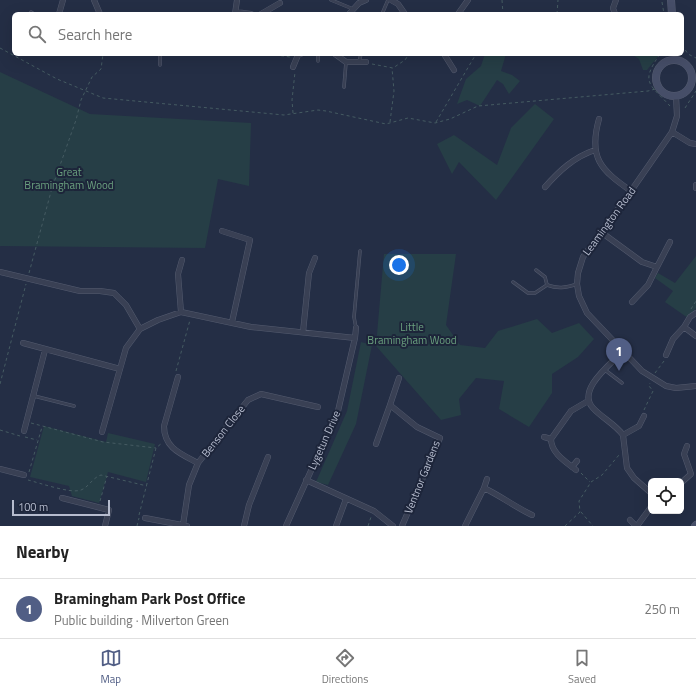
<!DOCTYPE html>
<html lang="en">
<head>
<meta charset="utf-8">
<style>
	body { margin:0; font-family:"Titillium Web",sans-serif; background:#f2f2f2; color:#222 }
	.controls { position:absolute; right:12px; bottom:12px; display:grid; overflow:hidden; border-radius:6px; box-shadow:0 4px 16px #0002 }
	.controls button { width:36px; height:36px; display:grid; place-items:center; padding:0; border:0; border-bottom:1px solid #e0e0e0; background:#fff; color:#222; font:20px sans-serif }
	.scale { position:absolute; left:12px; bottom:10px; width:98px; box-sizing:border-box; padding-left:4px; border:2px solid #b6bcce; border-top:0; font-size:11px; line-height:14px; white-space:nowrap; color:#b6bcce; -webkit-text-stroke:3px #1d253a; paint-order:stroke }
	.you { position:absolute; left:399px; top:265px; width:14px; height:14px; margin:-10px; border:3px solid #fff; border-radius:50%; background:#1a73e8; box-shadow:0 0 0 6px #1a73e833 }
	.badge { display:grid; place-items:center; width:26px; height:26px; border-radius:50%; background:#515e85; color:#fff; font-size:13px; font-weight:700 }
	.pin { position:absolute; translate:-50% -33px; filter:drop-shadow(0 1px 2px #0008) }
	.pin::after { content:''; position:absolute; top:21px; width:14px; height:12px; background:inherit; clip-path:polygon(0 0,100% 0,50% 100%) }
	.list { margin:0; padding:0; list-style:none }
	h2 { display:flex; justify-content:space-between; align-items:center; height:52px; margin:0; padding:0 16px; font-size:17px }
	h2 small { font-size:13px; font-weight:400; color:#767676 }
	.list li { display:grid; grid-template-columns:26px 1fr auto; gap:12px; align-items:center; box-sizing:border-box; height:60px; padding:0 16px; border-top:1px solid #e0e0e0 }
	.list b { display:block; font-size:15px; white-space:nowrap }
	.list p { margin:0; font-size:13px; white-space:nowrap; color:#767676 }
	.list em { font-size:13px; font-style:normal; color:#767676 }
	.icon { flex:none; width:22px; height:22px; fill:none; stroke:currentColor; stroke-width:2; stroke-linecap:round; stroke-linejoin:round }
	.map { position:relative; flex:none; width:696px; height:526px; overflow:hidden }
	.search { position:absolute; background:#fff; box-shadow:0 4px 16px #0002; left:12px; right:12px; top:12px; height:44px; display:flex; align-items:center; gap:10px; box-sizing:border-box; padding:0 14px; border-radius:6px; color:#767676; font-size:15px }
	.sheet { height:112px; background:#fff }
	nav { display:flex; justify-content:space-around; align-items:center; box-sizing:border-box; height:56px; border-top:1px solid #e0e0e0; background:#fff; font-size:11px; color:#767676 }
	nav a { display:grid; justify-items:center; gap:2px }
	nav .on { color:#515e85 }
	.map>svg:first-child { display:block }
</style>
</head>
<body>
<div class="map">
<svg width="696" height="526" viewBox="0 0 696 526">
	<rect width="100%" height="100%" fill="#242e45"/>
	<path fill="#263e46" d="M485,54H506L501,71L512,75L520,81L509,94L503,84L497,80L480,106L467,100L457,104L466,79L481,66Z
		M631,54H660L647,70H643L639,59Z
		M0,72L90,114L251,123L249,186L218,179L205,248L0,246Z
		M535,104L554,119L496,200L459,162L452,174L437,144L454,135L497,165L511,128Z
		M384,254H456L446,325L460,345L485,348L498,331L537,319L552,333L579,323L594,339L578,357L552,374V393L529,427L499,409L504,381L476,378L459,399L461,415L441,420L376,346Z
		M696,256V308L688,318L665,302L673,291L655,278L658,273L675,283Z
		M361,342L372,345L356,424L328,485L316,482L347,411Z
		M44,426L106,442L108,433L155,444L146,482L108,472L99,503L72,496L69,486L30,477Z"/>
	<g fill="none" stroke-linecap="round" stroke-linejoin="round">
		<defs>
			<path id="lane" d="M331,0L353,9
				M31,12L34,14
				M382,14L388,0
				M318,61V54
				M359,62L361,54
				M160,65V54
				M344,87L346,62
				M513,282L528,293H535L547,285L545,277L536,270
				M547,285C558,289 565,288 577,284
				M356,328L354,317L360,251
				M605,370L622,383
				M34,396L74,406"/>
			<path id="street" d="M94,0L100,14
				M391,0L398,4L405,14
				M236,12L251,14
				M59,14L63,0
				M235,14L237,0
				M261,14L280,3
				M349,14L359,3L366,0
				M458,14L468,0
				M615,14L613,8L616,0
				M335,54L346,62H366
				M444,54L454,70
				M293,67L298,55L301,54
				M676,96L677,116L672,132L631,191L583,257L578,273L577,284L579,296L587,313L642,371L666,386L676,388L696,386
				M599,119C588,158 601,170 631,191
				M672,132L690,143L696,144
				M696,185V188
				M545,187C559,171 574,157 595,150
				M222,231L250,240L232,322
				M601,232L642,262L657,267L648,285L632,302
				M657,267L670,242
				M0,272L80,291H100L114,293L126,305L140,329
				M181,312L178,274L182,260
				M684,327L690,317L696,313
				M303,332L309,273L315,258
				M23,343L120,369
				M623,351C611,364 576,390 593,408C602,418 615,424 623,435L627,468L634,478L651,493
				M666,355L673,339L684,327L696,336
				M178,377L164,426C164,448 181,454 198,463
				M390,405L399,378
				M24,431L45,350
				M102,432L126,348L140,329L158,320L181,312L251,327L355,338
				M623,435L639,426L644,416
				M544,437L551,439
				M376,444L390,405L417,427L440,438L402,526
				M572,467L577,461
				M0,469L24,475
				M576,470C566,462 551,453 551,439L571,411L588,401
				M306,480L374,511L393,526
				M681,483L691,474L684,454L687,446
				M484,488L487,479
				M62,498L109,510L105,526
				M145,518L187,526
				M630,520L636,526
				M183,525L189,485L198,463L248,400L261,394L318,407
				M244,526L249,505L268,457
				M286,526L338,411L355,338L356,328
				M336,526L346,499
				M465,526L484,488C501,496 515,507 532,515
				M637,526L651,507"/>
			<path id="secondary" d="M671,0L672,14
				M656 78a18 18 0 1 1 36 0a18 18 0 1 1-36 0Z
				M695,526L696,525"/>
		</defs>
		<use href="#lane" stroke="#545b6f" stroke-width="3.5"/>
		<use href="#street" stroke="#545b6f" stroke-width="6"/>
		<use href="#secondary" stroke="#545b6f" stroke-width="8"/>
		<path stroke="#455b62" stroke-width="1" stroke-dasharray="3 3" stroke-linecap="butt" d="M502,0L503,14
			M662,2L664,14
			M557,14L558,0
			M682,45L688,54L696,58
			M0,48L57,79L103,98L284,115L318,110L326,111L386,124L408,118L435,123L450,119L478,106L648,91L659,88
			M269,54L290,57
			M660,54C640,83 649,83 670,106
			M372,64L393,68L405,60L409,54
			M685,108L696,91
			M293,113L292,100L295,72
			M390,122L394,91L392,68
			M436,122L476,54
			M29,273L52,188L76,120L81,100L92,77L101,69L103,54
			M691,309L696,301
			M176,371L190,320
			M655,373L664,361
			M0,384L26,284
			M644,410L653,391L649,386L650,383
			M31,423L103,442L156,448
			M0,430L20,436
			M25,437L37,440
			M29,472L42,427
			M581,473L590,482
			M28,480C40,483 71,494 81,490C89,487 92,478 101,475L147,486
			M100,501L107,476
			M581,512L593,526
			M139,515L156,448L162,443
			M137,526L139,518
			M368,526L371,517
			M565,526L580,512L579,501L591,482L602,475L619,455"/>
		<use href="#lane" stroke="#394054" stroke-width="2.5"/>
		<use href="#street" stroke="#394054" stroke-width="5"/>
		<use href="#secondary" stroke="#464e68" stroke-width="7"/>
	</g>
	<g text-anchor="middle" dominant-baseline="central" stroke-width="4" stroke-linejoin="round" paint-order="stroke">
		<g font-size="11" fill="#6ba17f" stroke="#1d253a">
			<text x="69" y="172">Great<tspan x="69" dy="13">Bramingham Wood</tspan></text>
			<text x="412" y="327">Little<tspan x="412" dy="13">Bramingham Wood</tspan></text>
		</g>
		<g font-size="11" fill="#b6bcce" stroke="#1d253a">
			<text transform="translate(609 221) rotate(-54)">Leamington Road</text>
			<text transform="translate(223 431) rotate(-52)">Benson Close</text>
			<text transform="translate(324 440) rotate(-66)">Lygetun Drive</text>
			<text transform="translate(422 477) rotate(-68)">Ventnor Gardens</text>
		</g>
	</g>
</svg>
<div class="controls">
<button><svg class="icon" aria-label="locate" viewBox="0 0 24 24"><circle cx="12" cy="12" r="6"/><path d="M12 2v4M12 18v4M2 12h4M18 12h4"/></svg></button>
</div>
<div class="scale">100 m</div>
<div class="you"></div>
<div class="pin badge" style="left:619px;top:371px">1</div>
<div class="search"><svg class="icon" aria-label="search" viewBox="0 0 24 24"><circle cx="10" cy="10" r="6"/><path d="M15 15l6 6"/></svg>Search here</div>
</div>
<section class="sheet">
<h2>Nearby<small></small></h2>
<ul class="list">
<li><span class="badge">1</span><div><b>Bramingham Park Post Office</b><p>Public building · Milverton Green</p></div><em>250 m</em></li>
</ul>
</section>
<nav>
<a class="on"><svg class="icon" aria-label="map" viewBox="0 0 24 24"><path d="M3 6l6-2 6 2 6-2v14l-6 2-6-2-6 2zM9 4v14M15 6v14"/></svg>Map</a>
<a><svg class="icon" aria-label="directions" viewBox="0 0 24 24"><path d="M12 3l9 9-9 9-9-9zM9 14v-3h6M13 9l2 2-2 2"/></svg>Directions</a>
<a><svg class="icon" aria-label="saved" viewBox="0 0 24 24"><path d="M7 4h10v16l-5-4-5 4z"/></svg>Saved</a>
</nav>
</body>
</html>
